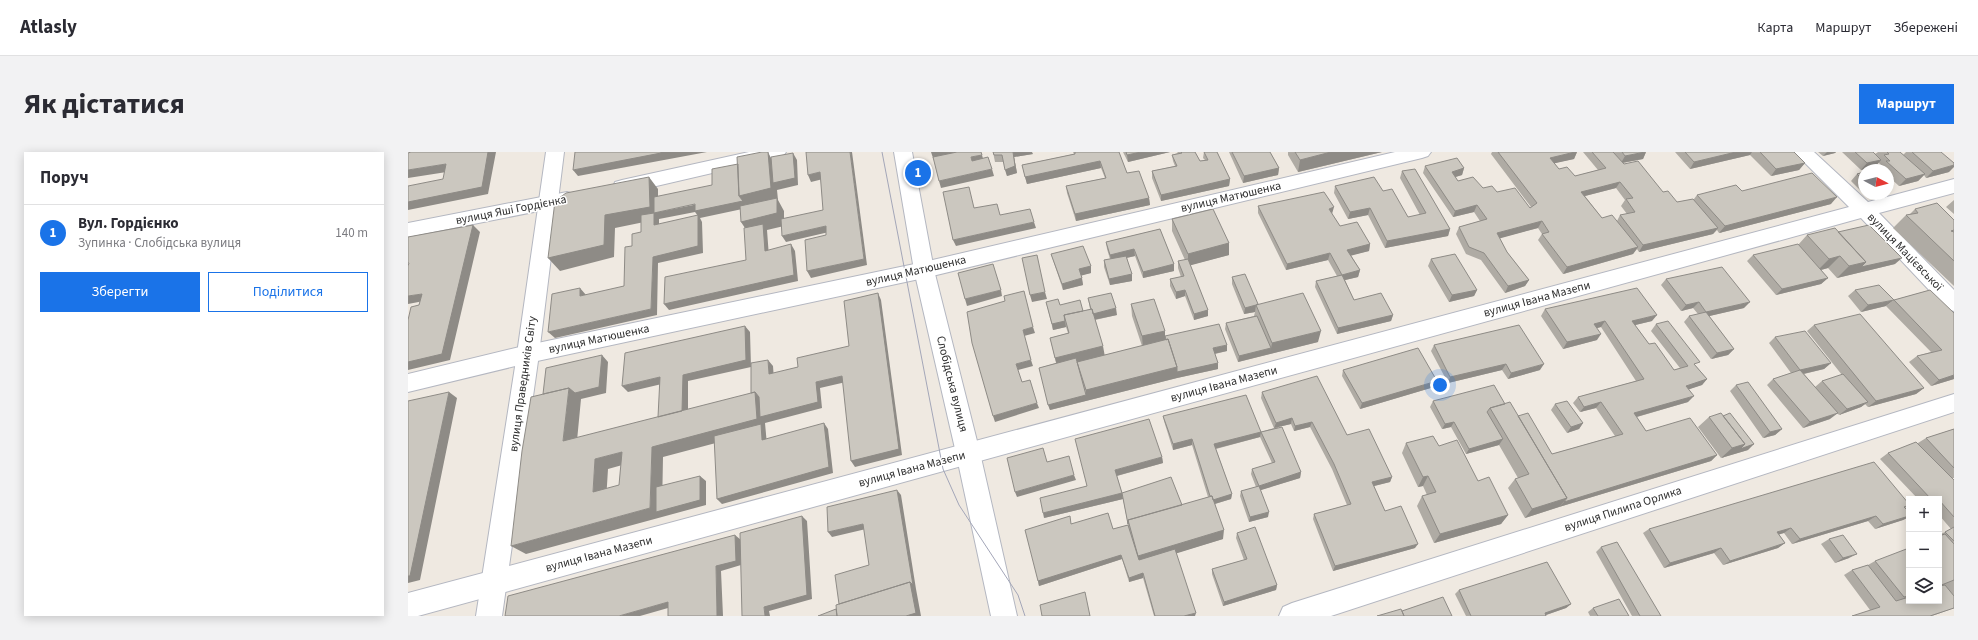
<!DOCTYPE html>
<html lang="uk">
<head>
<meta charset="utf-8">
<style>
	body { margin:0; font-family:"Source Sans 3",sans-serif; background:#f2f2f3; color:#2b2b33 }
	.controls { position:absolute; right:12px; bottom:12px; display:grid; overflow:hidden; border-radius:0px; box-shadow:0 2px 10px #0003 }
	.controls button { width:36px; height:36px; display:grid; place-items:center; padding:0; border:0; border-bottom:1px solid #e1e1e2; background:#fff; color:#2b2b33; font:20px sans-serif }
	.compass { position:absolute; left:1450px; top:12px; width:36px; height:36px; border-radius:50%; background:#fff; box-shadow:0 2px 10px #0003; rotate:97deg }
	.you { position:absolute; left:1032px; top:233px; width:14px; height:14px; margin:-10px; border:3px solid #fff; border-radius:50%; background:#1a73e8; box-shadow:0 0 0 6px #1a73e833 }
	.badge { display:grid; place-items:center; width:26px; height:26px; border-radius:50%; background:#1a73e8; color:#fff; font-size:13px; font-weight:700 }
	.pin { position:absolute; translate:-50% -50%; border:2px solid #fff; box-shadow:0 1px 4px #0006 }
	.list { margin:0; padding:0; list-style:none }
	h2 { display:flex; justify-content:space-between; align-items:center; height:52px; margin:0; padding:0 16px; font-size:17px }
	h2 small { font-size:13px; font-weight:400; color:#7c7c81 }
	.list li { display:grid; grid-template-columns:26px 1fr auto; gap:12px; align-items:center; box-sizing:border-box; height:56px; padding:0 16px; border-top:1px solid #e1e1e2 }
	.list b { display:block; font-size:15px; white-space:nowrap }
	.list p { margin:0; font-size:13px; white-space:nowrap; color:#7c7c81 }
	.list em { font-size:13px; font-style:normal; color:#7c7c81 }
	.actions { display:flex; gap:8px; padding:12px 16px }
	.actions a { flex:1; padding:9px 0; border:1px solid #1a73e8; border-radius:0px; text-align:center; font-size:14px; color:#1a73e8 }
	.actions .main { background:#1a73e8; color:#fff }
	.icon { flex:none; width:22px; height:22px; fill:none; stroke:currentColor; stroke-width:2; stroke-linecap:round; stroke-linejoin:round }
	.map { position:relative; flex:none; width:1546px; height:464px; overflow:hidden; border-radius:0px }
	header { display:flex; align-items:center; gap:24px; box-sizing:border-box; height:56px; padding:0 20px; background:#fff; border-bottom:1px solid #e1e1e2 }
	header strong { font-size:19px }
	nav { display:flex; gap:22px; margin-inline-start:auto; font-size:14px }
	.intro { display:flex; align-items:center; justify-content:space-between; box-sizing:border-box; height:96px; padding:0 24px }
	h1 { margin:0; font-size:28px }
	.button { padding:10px 18px; border-radius:0px; background:#1a73e8; color:#fff; font-size:14px; font-weight:700 }
	main { display:flex; gap:24px; padding:0 24px }
	aside { flex:1; background:#fff; border-radius:0px; box-shadow:0 2px 10px #0003 }
	.map>svg:first-child { display:block }
</style>
</head>
<body>
<header>
<strong>Atlasly</strong>
<nav><a>Карта</a><a>Маршрут</a><a>Збережені</a></nav>
</header>
<div class="intro"><h1>Як дістатися</h1><a class="button">Маршрут</a></div>
<main>
<aside>
<h2>Поруч<small></small></h2>
<ul class="list">
<li><span class="badge">1</span><div><b>Вул. Гордієнко</b><p>Зупинка · Слобідська вулиця</p></div><em>140 m</em></li>
</ul>
<div class="actions"><a class="main">Зберегти</a><a>Поділитися</a></div>
</aside>
<div class="map">
<svg width="1546" height="464" viewBox="0 0 1546 464">
	<rect width="100%" height="100%" fill="#efe9e1"/>
	<g fill="none" stroke-linecap="round" stroke-linejoin="round">
		<defs>
			<path id="street" d="M341,0H378L375,4L369,6L214,42L207,40L205,35L207,30L214,28Z
				M987,0H1023L1020,4L1014,6L516,126L120,211L0,240V222L120,193L516,110Z
				M1386,0H1406L1460,50L1546,27V41L1471,61L1546,138V159L1539,157L1453,66L10,464H0V441L1441,55Z
				M159,40L166,42L168,47L166,52L0,85V71Z
				M1546,242V260L923,464H871L875,455L884,451Z"/>
			<path id="secondary" d="M138,0H156L131,202L94,464H68L109,202Z
				M486,0H504L526,118L572,301L609,464H583L548,301L506,118Z"/>
		</defs>
		<use href="#street" stroke="#b4b7c1" stroke-width="2"/>
		<use href="#secondary" stroke="#b4b7c1" stroke-width="2"/>
		<use href="#street" fill="#fff" fill-rule="evenodd"/>
		<use href="#secondary" fill="#fff" fill-rule="evenodd"/>
		<path stroke="#a3a6b8" stroke-width="1" d="M474,0L535,317L551,353L610,443L617,464"/>
	</g>
	<path fill="#afaba4" fill-rule="evenodd" d="M585,0L625,2L606,5L609,21L599,24L596,10H587Z
		M665,0H711L719,21L741,46L742,53L668,69L659,41L658,34L697,26L693,16L619,32L614,13L666,2Z
		M715,0H762L720,10Z
		M769,0H787L792,9L797,8L795,6L796,0H809L822,27L821,34L753,49L744,26V19L767,14L765,9L764,3L770,1Z
		M821,0H862L871,16L870,23L835,31Z
		M880,0H974L890,20L880,3Z
		M1084,0H1169L1166,7L1146,11L1151,17L1167,24L1190,18L1175,0H1238L1235,7L1215,11L1255,40L1269,50L1286,47L1289,43L1334,39L1423,52L1311,81L1309,78L1305,82L1231,100L1229,97L1225,102L1155,122L1130,88L1134,82L1130,76L1091,86L1099,100L1121,128L1117,134L1097,141L1073,108L1058,102L1048,82L1051,75L1072,69L1066,60L1045,65L1015,21L1017,14L1056,16L1054,23L1047,25L1050,29L1089,40L1122,56L1123,55L1083,2ZM1208,36L1217,48L1213,54L1219,62L1212,63L1209,69L1194,66L1177,44Z
		M1267,0H1386L1397,11L1391,18L1363,24L1342,3L1282,17Z
		M1410,0H1428L1427,1L1415,4Z
		M1434,0H1465L1473,7L1467,2L1470,0H1492L1495,3L1498,0H1533L1541,20L1518,26L1516,23L1510,29L1491,34L1480,24V18H1474L1472,16L1474,14L1470,10L1467,15L1453,18Z
		M994,19L1042,77L1040,84L977,96L960,63L940,67L926,41L927,34L975,39L1000,65L1012,63L992,26Z
		M1456,20V38L1453,39L1443,29L1449,22Z
		M1546,48V62L1538,55Z
		M850,54L924,62L932,74L962,92L961,99L943,103L952,118L950,125L937,128L946,148L985,163L983,169L929,182L907,135L908,129L929,124L920,108L878,118L850,61Z
		M1507,57L1546,68V134L1485,76L1498,63H1501Z
		M764,67L821,91V103L782,113L800,158V164L786,168L777,144L768,147L762,134V127L773,125L770,116V109L777,108L764,79Z
		M752,77L766,112V119L735,126L727,104L719,106L724,129L702,133L696,115V108L702,107L699,97L698,90Z
		M1430,80L1487,112L1429,126L1420,116L1413,118L1420,126L1413,132L1368,143L1339,109L1345,103L1390,93L1399,83Z
		M643,102L683,114V121L673,123L675,133L655,138Z
		M1023,107L1069,138L1066,144L1041,150L1020,114Z
		M824,125L850,152L910,190L830,210L817,177L818,171L846,164L847,160L836,162L824,132Z
		M1258,127L1336,156L1301,164L1326,197L1320,203L1303,207L1276,170L1281,164L1290,162L1285,156L1273,159L1253,133Z
		M1447,138L1478,154L1453,160L1440,144Z
		M1522,138L1546,227L1523,234L1501,210L1509,204L1523,200L1478,154L1486,148Z
		M680,146L709,163L687,168L696,203L734,194L724,164L723,152L757,184L819,199L807,202L810,217L769,226L642,258L631,216L648,211L642,186L660,181L658,175L645,178L638,150L675,159L682,157Z
		M1137,157L1244,169L1227,173L1241,192L1266,218L1272,216L1243,179L1248,172L1288,214L1299,227L1294,233L1281,237L1280,250L1229,265L1238,279L1309,303L1303,309L1151,355L1117,366L1100,336L1107,327L1110,326L1091,293L1058,302L1043,275L1034,277L1022,255L1025,249L1097,252L1110,264L1144,302L1207,284L1188,256L1172,260L1165,251L1170,245L1228,229L1193,175L1189,176V188L1155,197L1133,164Z
		M1406,173L1516,236L1508,242L1460,255L1457,252L1453,255L1431,263L1411,240L1422,267L1395,276L1359,233L1365,227L1383,221L1361,191L1367,185L1423,211L1416,217L1396,222L1407,235L1414,229L1434,223L1399,179Z
		M1026,193L1132,218L1100,227L1094,218L1040,231L1023,199Z
		M935,218L1026,235L952,257L934,224Z
		M1328,233L1374,277L1367,283L1355,286L1322,239Z
		M854,240L939,283L984,325L982,330L966,334L977,359L1007,396L925,419L905,367L906,362L939,353L924,317L902,275L886,279L883,272L870,275L893,320L892,326L852,338L860,365L841,370L832,344L833,339L848,335L843,322L844,317L864,311L852,285L808,297L824,342L823,347L807,352L815,387L768,401L787,464H746L735,426L721,430L714,407L631,434L630,429L664,372L705,377L720,373L715,347L636,366L679,334L754,305L755,311L709,324L714,341L774,353L800,345L784,293L765,298L756,269L755,264L853,280L866,276L853,246Z
		M1147,252L1175,271L1171,277L1159,281L1143,258Z
		M1301,265L1340,298L1313,306L1290,275Z
		M1546,277V326H1544L1546,328V456L1524,464L1462,458L1436,423L1444,418L1460,413L1467,409L1531,449V383L1543,377L1531,363V347H1510L1472,307L1480,301L1510,291L1518,286Z
		M998,291L1031,294L1070,329L1100,363L1093,372L1026,391L1009,354L1014,344L1019,343L1015,334L1010,335L994,301Z
		M1501,354L1497,356L1501,360V365L1495,368L1467,377L1460,369L1384,392L1376,381L1371,382L1377,391L1370,396L1315,413L1306,401L1256,416L1235,381L1241,377Z
		M829,381L869,433L868,438L815,454L804,422V417L836,408L828,386Z
		M1421,387L1441,406L1427,411L1413,392Z
		M1193,395L1253,464H1224L1188,400Z
		M1051,438L1163,452L1158,456L1138,463V464H1058L1047,442Z
		M1185,456L1221,464H1182L1180,460Z"/>
	<path fill="#8e8b86" d="M80,0H88L80,42L0,58V50Z
		M253,0H299L170,24L165,18Z
		M360,0L366,12L385,1L389,8L390,33L369,38L370,48L376,59V74L359,78L361,105L341,82L333,70L339,56L292,66L294,70L295,101L250,111L249,163L147,186L140,180L243,157L245,105L290,64L287,60L251,67V79L246,73V68L207,76L206,105L152,119L140,106L197,63L241,25L250,37V60L331,44Z
		M442,0H444L459,113L403,126L399,119L456,107Z
		M523,0H551L525,6Z
		M605,0H624L625,2L606,5L609,21L599,24L597,18Z
		M733,0H762L720,10L719,3Z
		M923,0H974L890,20L892,8Z
		M1167,0H1169L1166,7L1139,13L1142,6Z
		M1238,0L1235,7L1213,11L1217,4Z
		M1328,0H1344L1342,3L1282,17L1286,10Z
		M1419,0H1428L1427,1L1415,4Z
		M574,3L576,10L565,12L563,5Z
		M1473,8L1467,15L1453,18L1459,11Z
		M692,9L693,16L619,32L617,25Z
		M1397,11L1391,18L1363,24L1368,17Z
		M38,12L45,19L0,26V18Z
		M1546,13V15L1541,20L1518,26L1525,19Z
		M871,16L870,23L835,31L836,24Z
		M1056,16L1054,23L1041,27L1044,20Z
		M584,17L586,24L533,36L531,29Z
		M412,20L415,27L403,30L400,23Z
		M1517,22L1510,29L1491,34L1498,27Z
		M822,27L821,34L753,49V43Z
		M1212,30L1208,36L1169,46L1173,40Z
		M1429,45L1423,52L1311,81L1317,74Z
		M741,46L742,53L668,69L667,62Z
		M1069,53L1066,60L1045,65L1047,59Z
		M926,55L924,62L921,57Z
		M962,56L960,63L940,67L942,60Z
		M1134,69L1130,76L1086,88L1089,81Z
		M626,70L628,76L548,94L545,88Z
		M65,73L72,80L42,208L0,218V210Z
		M418,74L421,80L378,90L374,84Z
		M1310,76L1305,82L1231,100L1235,93Z
		M1042,77L1040,84L977,96L979,89Z
		M821,91V103L780,114V102Z
		M383,92L387,99L390,129L261,158L256,152Z
		M962,92L961,99L938,105L939,98Z
		M1230,95L1225,102L1155,122L1159,115Z
		M726,97L727,104L703,109L702,103Z
		M922,101L920,108L878,118L879,112Z
		M1432,104L1420,116L1409,119L1421,107Z
		M1494,106L1487,112L1429,126L1441,114L1458,110Z
		M766,112V119L735,126V120Z
		M683,114V121L672,124L671,117Z
		M952,118L950,125L933,129L934,123Z
		M724,122V129L702,133L701,127Z
		M674,126L675,133L655,138L654,132Z
		M1420,126L1413,132L1368,143L1374,137Z
		M1121,128L1117,134L1097,141L1100,134Z
		M172,136L178,143L172,144Z
		M593,138L594,144L559,154L557,147Z
		M777,138V144L768,147V140Z
		M1069,138L1066,144L1041,150L1044,143Z
		M637,140L639,147L624,150L622,143Z
		M470,141L473,148L494,303L447,315L443,309Z
		M14,142L21,148L0,152V144Z
		M1486,148L1478,154L1453,160L1460,153Z
		M1291,150L1285,156L1273,159L1278,153Z
		M1342,150L1336,156L1293,166L1298,160Z
		M848,153L847,160L836,162L837,156Z
		M708,156L709,163L685,168L684,162Z
		M800,158V164L786,168V162Z
		M985,163L983,169L929,182L930,176Z
		M1249,163L1244,169L1219,175L1224,169Z
		M657,169L658,175L645,178L644,172Z
		M1197,169L1193,175L1182,178L1186,172Z
		M337,174L342,180L343,215L280,229V271L255,277L275,223Z
		M625,175L627,181L616,184L615,178Z
		M757,179V190L735,196L734,184Z
		M913,179L910,190L862,202L864,191Z
		M1193,182L1189,188L1155,197L1159,190Z
		M819,193V199L805,202V196Z
		M695,194L697,205L650,217L647,206Z
		M863,196L862,202L830,210L831,204Z
		M1326,197L1320,203L1303,207L1309,201Z
		M194,203L200,210L198,241L173,247L168,299L155,289L161,236Z
		M360,208L365,214L366,228L361,222Z
		M623,208L625,214L610,218L608,212Z
		M810,211V217L769,226L642,258L640,253L678,243V238L769,215Z
		M1423,211L1416,217L1386,224L1392,218Z
		M1098,212L1094,218L1040,231L1042,225Z
		M1136,212L1132,218L1100,227L1103,221Z
		M1546,223V227L1523,234L1531,228Z
		M434,224L438,230L412,236L414,256L357,271L359,293L354,288L353,279L255,305L254,358L292,324L298,329V353L118,402L103,394L242,356L244,295L347,240L408,230Z
		M252,225L258,231L220,240L214,234Z
		M1299,227L1294,233L1273,240L1278,234Z
		M1029,229L1026,235L952,257L954,251Z
		M1516,236L1508,242L1460,255L1468,249Z
		M41,240L49,246L12,428L0,431V424Z
		M1286,244L1280,250L1221,267L1226,261Z
		M1193,250L1188,256L1172,260L1176,255Z
		M1460,250L1453,255L1431,263L1439,257Z
		M629,251L631,256L587,270L585,264Z
		M1430,261L1422,267L1395,276L1402,270Z
		M884,266L883,272L866,276L868,271Z
		M904,270L902,275L886,279L887,274Z
		M1046,270L1043,275L1034,277L1037,272Z
		M416,271L420,277L425,321L314,352L309,347Z
		M1175,271L1171,277L1159,281L1163,275Z
		M1374,277L1367,283L1355,286L1362,280Z
		M853,280L852,285L806,297V292Z
		M784,287V293L765,298V292Z
		M1095,287L1091,293L1058,302L1061,297Z
		M1337,292H1346L1340,298L1313,306L1324,296Z
		M214,300L225,310L200,317L198,349L185,340L187,307Z
		M1309,303L1303,309L1151,355L1156,350Z
		M754,305L755,311L708,324L707,318Z
		M893,320L892,326L850,339L851,334Z
		M666,323L668,328L609,345L607,340Z
		M1020,324L1015,334L1010,335L1015,325Z
		M984,325L982,330L962,335L964,330Z
		M489,338L493,343L508,437L513,464H498L503,434Z
		M714,341L715,347L636,366L635,361Z
		M824,342L823,347L803,353V348Z
		M1159,346L1151,355L1117,366L1124,357Z
		M861,360L860,365L841,370L842,365Z
		M1100,363L1093,372L1026,391L1032,382Z
		M394,364L399,369L404,447L361,459L362,464H357L356,455Z
		M1468,364L1460,369L1384,392L1392,387Z
		M1501,364V365L1495,368L1467,377L1475,372Z
		M455,372L458,377L424,385L420,380Z
		M1383,376L1376,381L1362,385L1369,380Z
		M816,378L815,387L731,413L730,404Z
		M327,383L333,388V413L313,419L315,464H309L308,414Z
		M1377,391L1370,396L1315,413L1322,409Z
		M1010,392L1007,396L925,419L927,414Z
		M1313,396L1306,401L1256,416L1262,411Z
		M1449,402L1441,406L1427,411L1435,406Z
		M713,403L714,407L631,434L630,429Z
		M735,421V426L721,430V426Z
		M869,433L868,438L815,454L816,450Z
		M260,450L267,454L232,464H211Z
		M1163,452L1158,456L1135,464L1137,461Z
		M788,461L787,464H776Z"/>
	<path fill="#cbc7bf" stroke="#8e8b86" fill-rule="evenodd" d="M3,0H80L74,35L0,50V34L35,27L38,12L0,18V1Z
		M167,0H253V1L165,18Z
		M354,0H360L363,36L331,44L329,5Z
		M398,0H442L456,107L399,119L397,88L418,83V74L374,84L373,67L415,58L412,20L400,23Z
		M549,0H573L574,3L563,5L564,9L580,5L584,17L531,29L525,5Z
		M585,0H605L607,14L597,18L594,3H586Z
		M667,0H711L719,21L731,19L741,46L667,62L658,34L698,26L692,9L617,25L614,13L667,2Z
		M718,0H733L719,3Z
		M773,0H787L792,9L800,8L796,0H809L822,27L753,43L744,19L769,14L764,3L774,1Z
		M824,0H862L871,16L836,24Z
		M887,0H923L892,8Z
		M1090,0H1167L1142,6L1151,17L1159,15L1167,24L1198,16L1184,0H1205L1216,12L1230,9L1255,40L1260,39L1269,50L1285,47L1310,76L1235,93L1212,63L1227,60L1218,47L1225,46L1212,30L1173,40L1194,66L1204,63L1230,95L1159,115L1134,82L1141,80L1134,69L1089,81L1099,100L1121,128L1100,134L1076,101L1061,95L1051,75L1079,67L1069,53L1047,59L1017,14L1049,6L1056,16L1044,20L1050,29L1065,25L1075,36L1084,34L1089,40L1107,36L1122,56L1129,51Z
		M1214,0H1237L1217,4Z
		M1277,0H1328L1286,10Z
		M1352,0H1386L1397,11L1368,17Z
		M1447,0H1465L1473,8L1459,11Z
		M1479,0H1492L1517,22L1498,27L1478,9H1482L1476,3L1481,2Z
		M1504,0H1533L1546,11V13L1525,19Z
		M385,1L387,26L365,31L363,5Z
		M330,12L331,44L335,49L287,59V52L246,61V45L304,33V17Z
		M1007,17L1042,77L979,89L962,56L942,60L927,34L966,25L975,39L984,37L1000,65L1018,61L994,19Z
		M1456,20V29L1449,22Z
		M1404,21L1429,45L1317,74L1289,43L1328,33L1334,39Z
		M241,25L242,55L197,63L196,93L140,106L147,49L158,41Z
		M561,35L566,56L589,52L592,63L622,57L626,70L545,88L535,40Z
		M916,40L926,55L921,57L932,74L949,70L962,92L939,98L952,118L934,123L922,101L879,112L850,54Z
		M369,46V61L333,70L332,54Z
		M1529,51L1546,68V78L1543,79L1546,80V109L1498,63L1510,61L1507,57Z
		M805,57L821,91L780,102L764,67Z
		M246,61V73L290,63V94L245,105L243,157L140,180L144,142L172,136V144L216,134L217,95L224,94V82L233,80V63Z
		M355,72L357,99L383,92L386,123L256,152L257,125L338,108L336,76Z
		M65,73L34,202L0,210V168L3,155L11,153L14,142L0,144V114L1,111H0V85Z
		M1461,73L1494,106L1453,115L1458,110L1430,80Z
		M1427,76L1458,110L1441,114L1432,104L1421,107L1399,83Z
		M752,77L766,112L735,120L726,97L702,103L698,90Z
		M1390,92L1420,126L1374,137L1345,103Z
		M675,94L683,114L671,117L674,126L654,132L643,102Z
		M1047,102L1069,138L1044,143L1023,107Z
		M629,103L637,140L622,143L614,106Z
		M718,104L724,122L701,127L696,108Z
		M780,107L800,158L786,162L777,138L768,140L762,127L776,124L770,109Z
		M585,112L593,138L557,147L550,121Z
		M1314,115L1342,150L1298,160L1291,150L1278,153L1258,127Z
		M837,122L850,152L848,153L837,156L824,125Z
		M934,123L946,148L973,141L985,163L930,176L908,129Z
		M1471,133L1486,148L1460,153L1447,138Z
		M1229,136L1249,163L1224,169L1241,192L1247,191L1266,218L1280,214L1248,172L1260,169L1292,210L1286,212L1299,227L1278,234L1286,244L1226,261L1238,279L1282,266L1309,303L1156,350L1159,346L1110,264L1120,261L1144,302L1215,282L1193,250L1176,255L1170,245L1236,227L1197,169L1186,172L1193,182L1159,190L1137,157Z
		M1522,138L1546,161V223L1531,228L1509,204L1534,198L1486,148Z
		M616,139L625,175L615,178L623,208L608,212L614,230L622,228L629,251L585,264L564,191L559,160L597,149L596,144Z
		M470,141L491,297L443,309L434,224L408,230L410,250L352,265L351,245L347,240L343,241V211L360,208L361,222L390,215L389,206L441,194L436,149Z
		M703,141L708,156L685,162L684,157H683L680,146Z
		M895,141L913,179L864,191L848,153Z
		M650,147L652,153L672,148L675,159L656,163L657,169L644,172L638,150Z
		M746,147L757,179L734,184L723,152Z
		M684,157L695,194L647,206L642,186L661,181L656,163Z
		M1298,160L1326,197L1309,201L1281,164Z
		M1452,162L1516,236L1468,249L1406,173Z
		M849,164L863,196L831,204L818,171Z
		M811,172L819,193L805,196L810,211L769,220V215L760,187L758,188L757,184Z
		M1111,173L1136,212L1103,221L1098,212L1042,225L1026,193Z
		M337,174L338,208L275,223L274,259L250,265L252,225L214,234L217,201Z
		M1397,179L1423,211L1392,218L1367,185Z
		M760,187L769,215L678,238L669,210Z
		M1010,196L1029,229L954,251L935,218Z
		M194,203L191,235L167,241L161,236L135,242L138,216Z
		M668,206L678,243L640,253L631,216Z
		M1392,218L1430,261L1402,270L1365,227Z
		M1435,222L1460,250L1439,257L1414,229Z
		M909,224L939,283L961,277L984,325L964,330L977,359L993,354L1010,392L927,414L906,362L943,352L926,312L904,270L887,274L884,266L868,271L854,240Z
		M1340,230L1374,277L1362,280L1328,233Z
		M1086,233L1097,252L1082,256L1079,260L1095,287L1061,297L1046,270L1037,272L1025,249Z
		M161,236L155,289L347,240L349,267L244,295L242,356L103,394L114,299L123,245ZM214,300L211,333L185,340L187,307Z
		M41,240L2,424H0V249Z
		M838,243L853,280L874,275L893,320L851,334L844,317L867,310L853,280L806,292L824,342L805,348L804,344H802L784,287L765,292L755,264Z
		M1159,249L1175,271L1163,275L1147,252Z
		M1102,250L1159,346L1124,357L1107,327L1121,322L1082,256Z
		M1313,261L1337,292L1324,296L1301,265Z
		M1322,261L1346,292L1332,297L1337,292L1315,264Z
		M741,267L754,305L707,318L714,341L635,361L632,346L679,334L667,287Z
		M416,271L421,315L309,347L306,284L353,272L354,288Z
		M1546,277V316L1518,286Z
		M1025,284L1031,294L1049,288L1070,329L1081,325L1100,363L1032,382L1014,344L1028,340L1020,324L1015,325L998,291Z
		M1508,290L1546,328V365L1531,348V347H1523L1480,301Z
		M635,296L639,310L661,304L666,323L607,340L599,306Z
		M1466,310L1501,352V353L1496,355L1501,360V364L1475,372L1468,364L1392,387L1383,376L1369,380L1377,391L1322,409L1313,396L1262,411L1241,377Z
		M292,324V348L248,360V335Z
		M763,325L774,353L720,368V372L714,341Z
		M851,334L861,360L842,365L833,339Z
		M489,338L505,433L502,430L431,452L427,423L461,413L455,372L420,380L419,355Z
		M804,344L816,378L730,404L720,368Z
		M700,361L705,377L720,373L731,408L767,397L788,461L776,464H747L735,421L721,426L713,403L630,429L617,378L662,364L663,372Z
		M394,364L399,443L356,455L357,464H334L332,381Z
		M847,375L869,433L816,450L804,417L839,407L829,381Z
		M1546,375V389L1537,380Z
		M1537,382L1546,392V428L1531,434V384Z
		M327,383L328,409L308,414L309,464H260V450L211,464H97L100,444Z
		M1435,383L1449,402L1435,406L1421,387Z
		M1209,390L1253,464H1232L1193,395Z
		M1501,396V444L1496,445L1467,409Z
		M1139,410L1163,452L1137,461L1138,464H1063L1051,438Z
		M1460,413L1488,449L1501,445V449H1531V434L1537,433L1546,444V456L1522,464H1444L1472,455L1444,418Z
		M502,430L508,461L498,464H429L428,453Z
		M677,440L682,464H634L632,453Z
		M1035,445L1044,464H996L994,459Z
		M1211,447L1221,464H1190L1185,456Z
		M428,457L429,464H410Z
		M993,457L996,464H969Z"/>
	<g text-anchor="middle" dominant-baseline="central" stroke-width="3" stroke-linejoin="round" paint-order="stroke">
		<g font-size="12" fill="#2e2e2e" stroke="#fff">
			<text transform="translate(823 45) rotate(-13)">вулиця Матюшенка</text>
			<text transform="translate(103 58) rotate(-11)">вулиця Яші Гордієнка</text>
			<text transform="translate(1497 100) rotate(46)">вулиця Мацієвської</text>
			<text transform="translate(508 119) rotate(-13)">вулиця Матюшенка</text>
			<text transform="translate(1129 147) rotate(-15)">вулиця Івана Мазепи</text>
			<text transform="translate(191 187) rotate(-12)">вулиця Матюшенка</text>
			<text transform="translate(115 232) rotate(-82)">вулиця Праведників Світу</text>
			<text transform="translate(544 232) rotate(76)">Слобідська вулиця</text>
			<text transform="translate(816 232) rotate(-15)">вулиця Івана Мазепи</text>
			<text transform="translate(504 317) rotate(-15)">вулиця Івана Мазепи</text>
			<text transform="translate(1215 357) rotate(-18)">вулиця Пилипа Орлика</text>
			<text transform="translate(191 402) rotate(-15)">вулиця Івана Мазепи</text>
		</g>
	</g>
</svg>
<div class="controls">
<button>+</button>
<button>−</button>
<button><svg class="icon" aria-label="layers" viewBox="0 0 24 24"><path d="M12 4l9 5-9 5-9-5zM3 14l9 5 9-5"/></svg></button>
</div>
<svg class="compass" viewBox="-18 -18 36 36"><path d="M0-13l5 13h-10z" fill="#e53935"/><path d="M0 13l5-13h-10z" fill="#7c7c81"/></svg>
<div class="you"></div>
<div class="pin badge" style="left:510px;top:21px">1</div>
</div>
</main>
</body>
</html>
